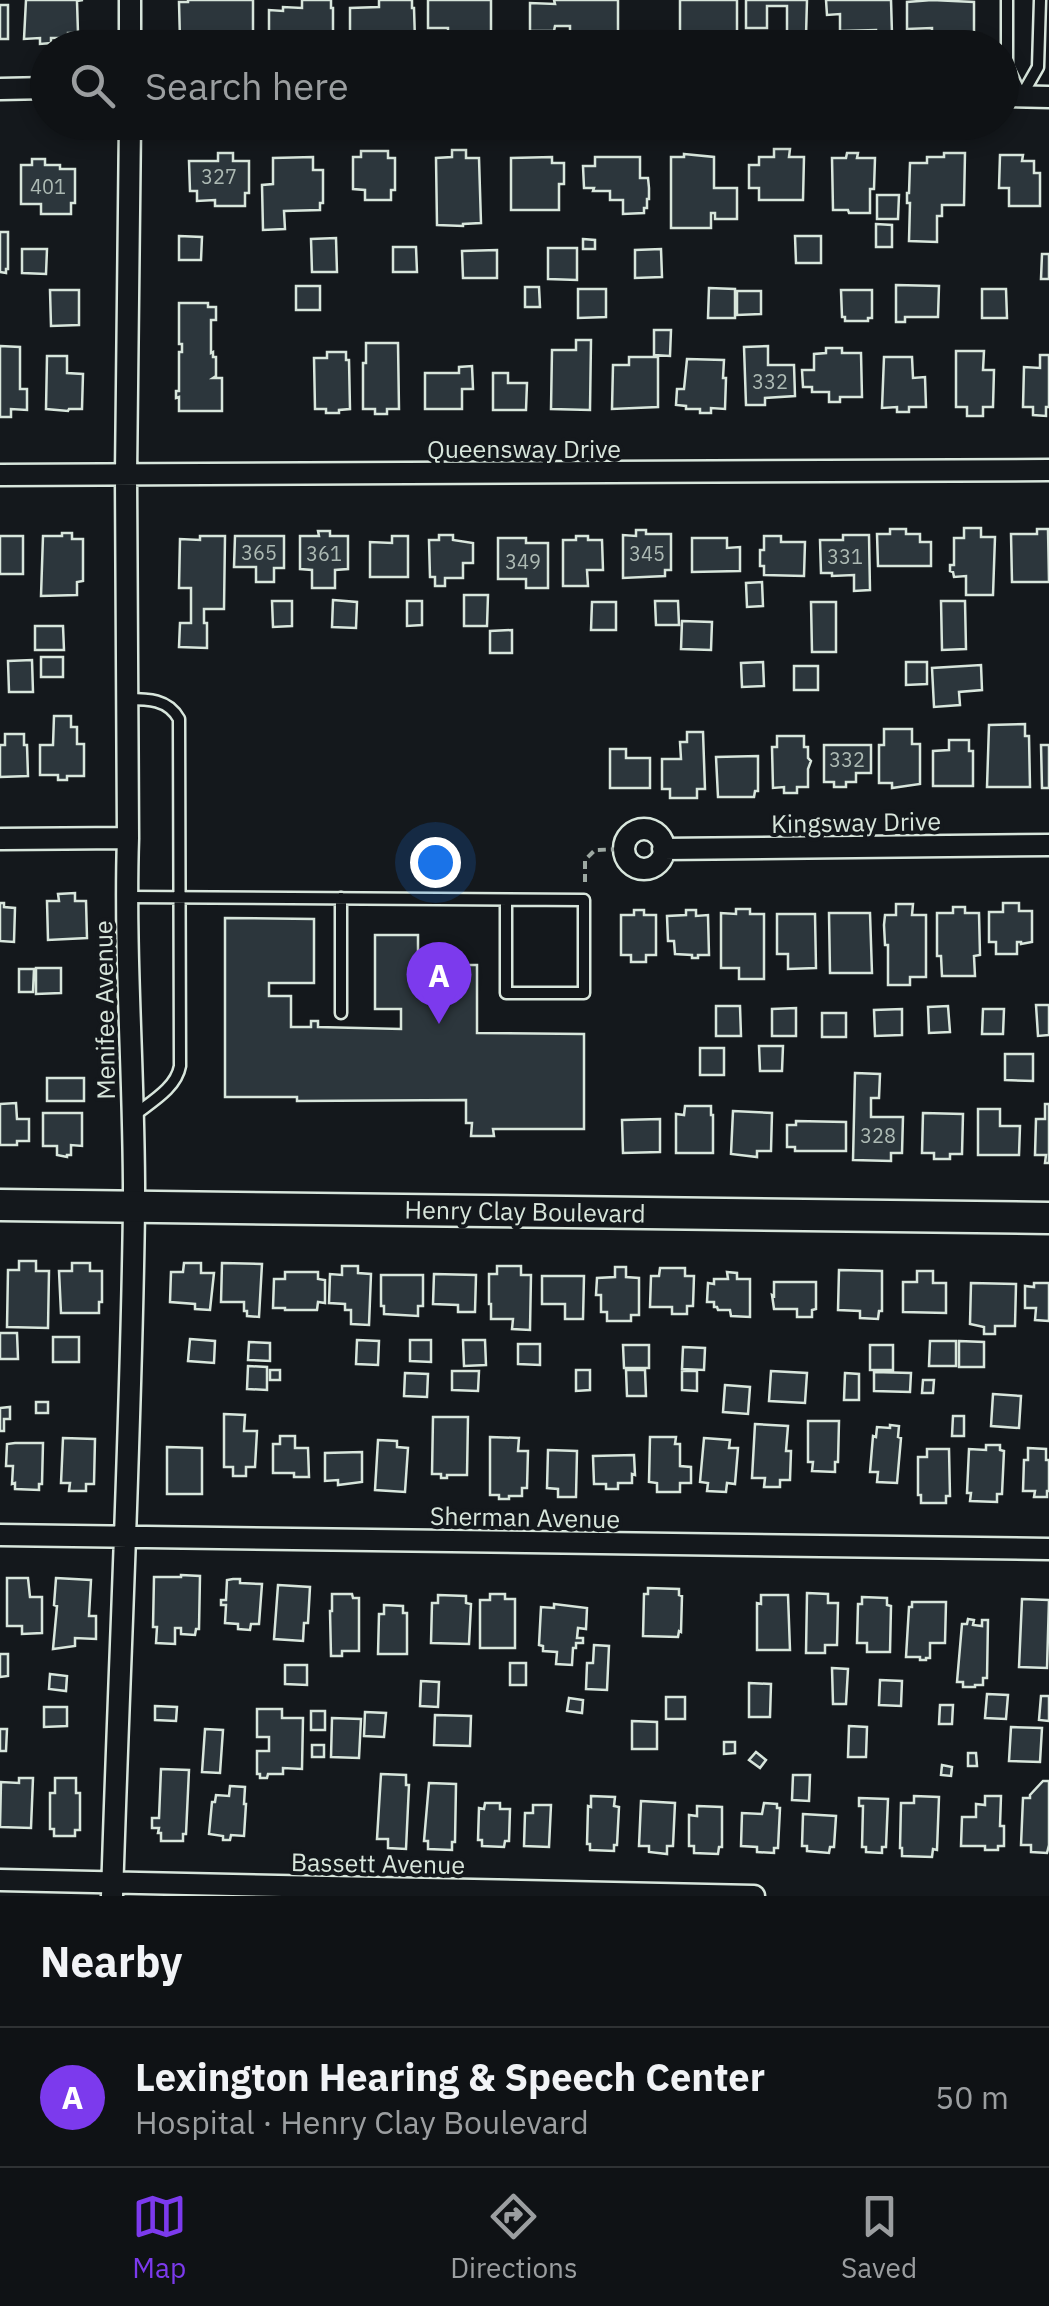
<!DOCTYPE html>
<html lang="en">
<head>
<meta charset="utf-8">
<style>
	body { margin:0; font-family:"IBM Plex Sans",sans-serif; background:#181b1e; color:#f1f3f6 }
	.you { position:absolute; left:435px; top:862px; width:35px; height:35px; margin:-25px; border:8px solid #fff; border-radius:50%; background:#1a73e8; box-shadow:0 0 0 15px #1a73e833 }
	.badge { display:grid; place-items:center; width:65px; height:65px; border-radius:50%; background:#7c3aed; color:#fff; font-size:32px; font-weight:700 }
	.pin { position:absolute; translate:-50% -82px; filter:drop-shadow(0 2px 5px #0008) }
	.pin::after { content:''; position:absolute; top:52px; width:35px; height:30px; background:inherit; clip-path:polygon(0 0,100% 0,50% 100%) }
	.list { margin:0; padding:0; list-style:none }
	h2 { display:flex; justify-content:space-between; align-items:center; height:130px; margin:0; padding:0 40px; font-size:42px }
	h2 small { font-size:32px; font-weight:400; color:#9b9ea0 }
	.list li { display:grid; grid-template-columns:65px 1fr auto; gap:30px; align-items:center; box-sizing:border-box; height:140px; padding:0 40px; border-top:2px solid #2f3234 }
	.list b { display:block; font-size:38px; white-space:nowrap }
	.list p { margin:0; font-size:32px; white-space:nowrap; color:#9b9ea0 }
	.list em { font-size:32px; font-style:normal; color:#9b9ea0 }
	.icon { flex:none; width:55px; height:55px; fill:none; stroke:currentColor; stroke-width:2; stroke-linecap:round; stroke-linejoin:round }
	.map { position:relative; flex:none; width:1049px; height:1896px; overflow:hidden }
	.search { position:absolute; background:#0f1215; box-shadow:0 5px 15px #0003; left:30px; right:30px; top:30px; height:110px; display:flex; align-items:center; gap:25px; box-sizing:border-box; padding:0 35px; border-radius:55px; color:#9b9ea0; font-size:38px }
	.sheet { height:270px; background:#0f1215 }
	nav { display:flex; justify-content:space-around; align-items:center; box-sizing:border-box; height:140px; border-top:2px solid #2f3234; background:#0f1215; font-size:28px; color:#9b9ea0 }
	nav a { display:grid; justify-items:center; gap:5px }
	nav .on { color:#7c3aed }
	.map>svg:first-child { display:block }
</style>
</head>
<body>
<div class="map">
<svg width="1049" height="1896" viewBox="0 0 1049 1896">
	<rect width="100%" height="100%" fill="#14181c"/>
	<path fill="#2c363c" stroke="#d8e6dc" stroke-width="2.5" d="M26,0H83L77,1L78,33H68V38H51V43L40,44V38L24,39Z
		M188,0H253V33H240V40H180L179,2H188Z
		M302,0H331V8H333V41L304,43L305,41H291V33H269V10L283,11V7L302,8Z
		M379,0H412V8H414L415,40L400,41V48H384V40H372V32H350V8L379,7Z
		M428,0H491V36L448,35V28H428Z
		M554,0H618V34L570,35V26H555L554,31H530V3L555,4Z
		M680,0H737V35H680Z
		M746,0H807L806,36L787,37V6H767V28H746Z
		M826,0H891L892,34L876,35V30L840,31V14L827,15Z
		M932,0L974,2V36H932V28L907,29V2Z
		M0,5H8V39H0Z
		M774,149H790L789,157H804L803,200H759V188H749V165H759V157H774Z
		M452,150H466V158H479L481,223L463,224V226L437,225L436,158L452,157Z
		M361,151H388V158H395V190H391V200H365V190L353,189V157H361Z
		M218,153H233V161H249V193H245V206H215V200L197,201V191H190L189,161H218Z
		M847,153H858L857,158H875L874,189H870V213H849L848,210H833L832,158H846Z
		M944,153H965L964,205H942V216H937V242L909,241L910,203H907V193H909L910,163H927V157H944Z
		M684,154L714,157V188H737V219H715V213H711V228H671V157H684Z
		M1000,155H1023L1022,161H1034V173H1040V206H1009V188H999Z
		M313,157V170H323V203H320V210L284,211L285,229L263,230L262,185L273,184V158Z
		M552,157V163H564V184H559V210H511V158Z
		M595,157H640V178H648L649,188V199H647V208H644V213L623,214V200H610V191H593L594,188H584L583,166H595Z
		M32,159H45V165H60V169H75V203H71V214H41V204H21V165H32Z
		M877,195H899L898,219H877Z
		M876,224L892,225V247H876Z
		M0,232H8V269H6V273L0,272Z
		M179,236L202,237L201,260H179Z
		M795,236H821V263H796Z
		M336,238L337,272H312L311,239Z
		M583,239L595,240V249H583Z
		M393,247H416L417,272H393Z
		M548,248H577V280L548,279Z
		M22,249H47L46,274L22,273Z
		M661,249L662,277L635,278V250Z
		M497,250V278H463L462,251Z
		M1042,254H1049V279H1041Z
		M896,285L939,286L938,317H905V322H896Z
		M296,286H320V310H296Z
		M525,287H539L540,307H525Z
		M709,288L735,289V318H708Z
		M578,289H606V317L578,318Z
		M982,289H1006L1007,318H982Z
		M50,290H79V325L51,326Z
		M841,290H872V318H868V321H845V317H842Z
		M737,291H761V314L737,315Z
		M179,303H208V307H216V320H211V353L213,352V357H216V376L213,378H222V411H179V397L176,398V391H179V352H182V344H179Z
		M654,330H671L670,356L654,355Z
		M576,340H591L590,410L551,409L552,350H576Z
		M366,343H398L399,409H387V414H375V409H363V363H366Z
		M0,346L20,347V389H27V410L11,409V417H0Z
		M768,346V365H794L795,396L765,398V405H746L744,347Z
		M826,348H842V353H861L862,397H840V402H829V392H812V387H803L802,370H814V354L826,353Z
		M956,351H984L983,370H994L993,407H983V416H967V407H956Z
		M327,352H346V360H349L350,409L339,410V413H326V409H315L314,358H327Z
		M1040,355H1049V407H1046V416L1033,415V407H1023L1024,367L1040,368Z
		M47,356H67V373L83,374L82,409H69L68,411L46,409Z
		M629,357H658V407L612,409L613,365H629Z
		M884,357H912L913,378L925,377L926,407H909V412H897V407L882,408Z
		M687,359L724,360L723,378H726L725,409L711,408V413H700V409H686V406L676,405L677,389H684Z
		M472,366L473,389H462V409H425V373H459V367Z
		M493,373H508V383H527L526,410H493Z
		M964,528H981V537H995L993,595H966V576L954,577L953,572L950,571V565H954V538H964Z
		M890,529H906V534H920V542H931V566H878L877,534H890Z
		M1037,529H1048L1049,582H1012L1011,534H1037Z
		M636,530H646V534H671V570H665V576L623,578V535L636,536Z
		M318,531H330V536H348V569L335,570V588H312V570L300,569V536H319Z
		M62,533H72V539H83V581L77,582V595L41,596L43,536H62Z
		M439,535H453V540L473,543V563H463V578H445V586H435V577H430L429,540H439Z
		M843,535H869L870,590L854,591V575L832,576V573H821L820,540H843Z
		M0,536H23V574H0Z
		M200,536H225L224,609H204V623H207V648L179,647L180,623H191V588H179L180,539L200,540Z
		M235,536H284V568H274V582H256V567H234Z
		M392,536H408V577H370V542L392,543Z
		M576,536H588V540H602L603,570H587L588,586H563V540H576Z
		M764,536H781V542H805L804,576L764,575V566H760V550H764Z
		M498,538H526V543H548V588H526V579H498Z
		M692,538H727V548L740,547V571L692,572Z
		M762,582L763,606L747,607L746,583Z
		M464,595H488L487,626H464Z
		M333,600L357,602L356,628L332,627Z
		M272,601H292V626L273,627Z
		M407,601H422V625L407,626Z
		M655,601H678L679,625H656Z
		M941,601H965L966,649L942,650Z
		M592,602H616V630H591Z
		M811,602H836V652H812Z
		M682,621L712,622L711,650L681,649Z
		M35,626H63L64,650H35Z
		M512,630V653H490V631Z
		M41,657H63V677H41Z
		M32,660L33,692H9L8,661Z
		M763,662L764,686L742,687L741,663Z
		M906,662H927V684L906,685Z
		M981,665L982,690L959,692L960,705L934,707L932,668Z
		M794,666H818V690H794Z
		M54,716H71V727H77V744H84V776H67V780H58V775H40V745H53Z
		M1025,724V736H1029L1030,787H987L989,725Z
		M884,729H912V744H920V784L892,788V783H879V745H884Z
		M687,732H703L705,789H697V798H670V789H662V759H681L680,742H687Z
		M5,734H24V745H27L28,776L0,777V745H5Z
		M777,736H804V747H808V758L811,761L808,769V787H797V793H784V787L773,788L772,747H777Z
		M949,740H969V751H973V786H933V751L949,750Z
		M824,745H871V773H856V782H846V787H834V782H824Z
		M1041,745H1049V788H1042Z
		M610,749H626V758H650V788H610Z
		M758,756V791H755L754,797H718L716,757Z
		M75,893V901H86L87,938L48,940L47,901H59L58,894Z
		M0,903H4V907L15,908L14,942L0,941Z
		M1003,903H1019V911H1032V942L1021,944V942H1017V954H996V942H989V912H1003Z
		M896,904H913L912,915H926V977H910V985H888V945H885L884,925L885,915H896Z
		M953,907H965V913H979L980,955L974,956L975,976H942L941,956H937V913H953Z
		M736,909H750V914H764V979H739V968H721V913L736,914Z
		M634,910H644V915H656V955H646V962H631V955H621V915H634Z
		M686,910H696V916L708,915L709,955H698V958H692V955L675,954L674,941H668L667,916L686,915Z
		M829,913H870L872,973H830Z
		M777,914H815L816,968L788,969V954H777Z
		M225,918L314,919V983H269V996H291V1027H311V1021H318V1027L401,1029V1009H375V935H418V965H477V1033L584,1034V1129H493L494,1136H471L472,1123H466V1100L297,1101V1097H225Z
		M36,968H61V993L36,994Z
		M19,969H34L33,992H19Z
		M1036,1005H1049V1035L1038,1036Z
		M716,1006H740L741,1036H716Z
		M948,1006L950,1032L929,1033L928,1007Z
		M796,1008V1036H772V1009Z
		M902,1009V1035L875,1036L874,1010Z
		M983,1009H1004L1003,1034H982Z
		M822,1013H846V1037H822Z
		M759,1046H783L782,1071H760Z
		M700,1048H724V1075H700Z
		M1005,1054H1033V1081L1005,1080Z
		M855,1073L880,1074L879,1098H871V1117H903L902,1153H891V1161L853,1160Z
		M47,1078H84V1101H47Z
		M16,1103L17,1119H29V1141H17V1145H0V1104Z
		M1045,1104H1049V1163H1045L1046,1155H1035L1036,1119H1045Z
		M685,1106H711V1115H713V1153H676V1114L684,1115Z
		M978,1109H1000V1126H1020L1019,1155H978Z
		M733,1111L772,1113L771,1151H757V1157L731,1154Z
		M43,1113H82V1146L71,1145V1155H67V1157L57,1155V1146H43Z
		M923,1113L963,1114L962,1154H950V1159H934V1153H922Z
		M660,1119V1152L623,1153L622,1120Z
		M796,1121L846,1122V1151H795V1147H787V1125H796Z
		M19,1261H36V1271H49L48,1328L7,1327L8,1270H19Z
		M72,1263H90V1271H102V1302H99V1313H61L59,1271H72Z
		M184,1263H201V1273H214L210,1310L195,1309V1304L170,1302L171,1272H183Z
		M222,1263L262,1264L259,1317L247,1316V1311H244V1302H221Z
		M342,1266H358V1273L371,1274L369,1325L351,1324V1310H345V1304L329,1303L330,1274L342,1275Z
		M497,1266H521V1275H531L530,1330L512,1329L513,1319H491V1304H489V1274H497Z
		M615,1267H626V1277L639,1278V1315H631V1321H607V1312H601V1295H596L597,1278L615,1277Z
		M660,1268H685V1276H694L693,1306H687V1314H672V1307H650L651,1276H659Z
		M839,1270L882,1271V1311H879L878,1319L860,1318V1311L838,1310Z
		M917,1271H933V1283H946V1313L903,1312V1282H917Z
		M285,1272H318V1279L325,1280V1303L318,1302L317,1310H285V1308H273L274,1279H285Z
		M727,1272L737,1273V1279H750V1317L731,1316L730,1310H718L717,1307H714V1302H707L708,1283L714,1284V1279H728Z
		M434,1274L476,1275L475,1312H458V1305L433,1304Z
		M381,1275H423V1306H418V1316L384,1314V1306H381Z
		M542,1276H584L583,1319H565V1304H542Z
		M774,1282H816V1309L812,1310V1317H797V1309H774L772,1295L774,1296Z
		M971,1283L1016,1284L1015,1326H995V1334H984V1327L970,1324Z
		M1034,1283H1049V1321L1035,1320L1036,1308H1025V1286L1034,1287Z
		M0,1333H17L18,1359H0Z
		M53,1337H79V1362H53Z
		M190,1339L215,1341L214,1363L188,1361Z
		M357,1340L379,1341L378,1365L356,1364Z
		M410,1340H431V1362L410,1361Z
		M463,1340H485L486,1365L464,1366Z
		M930,1341H956V1366H929Z
		M959,1341L984,1342V1367H959Z
		M249,1342L270,1343V1361L248,1360Z
		M518,1344H540V1365L518,1364Z
		M623,1345H649V1368H624Z
		M870,1345H893V1370H870Z
		M683,1347L705,1348L704,1370L682,1369Z
		M248,1366L267,1367V1390L247,1389Z
		M270,1370H280V1380H270Z
		M576,1370H590V1390L576,1391Z
		M626,1370H645L646,1396H627Z
		M452,1371H479L478,1391L452,1390Z
		M682,1371H697V1391L682,1390Z
		M771,1371L807,1373L805,1403L769,1401Z
		M874,1372L911,1373L910,1392L874,1391Z
		M405,1373L428,1374L427,1397L404,1396Z
		M845,1373L859,1374V1400H844Z
		M923,1380H934L933,1393H922Z
		M725,1385L750,1387L748,1414L723,1412Z
		M993,1394L1021,1396L1019,1428L991,1426Z
		M36,1402H48V1413H36Z
		M10,1407V1419H4V1431H0V1408Z
		M224,1414L245,1415L244,1431H257L255,1467H246V1476H233V1467H224Z
		M953,1416H964V1436H952Z
		M433,1417H468L467,1475H447V1478H441V1474H432Z
		M808,1421H839L838,1462H835V1472L812,1471L813,1462H808Z
		M755,1424L788,1426L786,1451H791L790,1480H780V1487H764L765,1478H752Z
		M890,1425L899,1426L898,1437L901,1438L897,1483L877,1482L878,1472H870L873,1436L876,1437L877,1427L890,1428Z
		M280,1436H295V1448H308L309,1477H294V1473H273V1444H280Z
		M490,1437L519,1438L518,1451H528L527,1488H522V1496H509V1499H499V1495H490Z
		M650,1437H676L675,1444H680V1466L691,1467V1483H680V1492H657V1483L649,1482Z
		M63,1438L95,1439L94,1484H86V1491H69L70,1483H61Z
		M704,1438L730,1440L729,1448H738L735,1484L727,1483L726,1492L707,1491L708,1483L700,1482Z
		M378,1440L397,1441V1447L408,1448L405,1492L375,1490Z
		M15,1443H43L42,1484H39V1490L15,1489V1483L12,1484L13,1466H6L7,1444Z
		M986,1445H1000V1450L1004,1451L1002,1494H997V1502L970,1501L971,1493H967L969,1449L986,1450Z
		M167,1447L202,1448V1494H167Z
		M1028,1448L1046,1449V1460H1049V1491H1047V1497H1034L1035,1491H1023L1024,1460H1028Z
		M927,1449H949L950,1496H946V1503H921V1495H918V1457H927Z
		M548,1450L577,1451L576,1497H558V1489L547,1488Z
		M362,1452V1482L338,1485V1480L325,1481V1453Z
		M634,1455L635,1475L632,1474V1483H618V1489H606V1484H594L593,1456Z
		M181,1575L200,1576L199,1629H196L195,1635L181,1634V1628H175V1644L156,1643L157,1627H153L154,1577H181Z
		M7,1578H28L30,1597H42V1633L22,1634V1626H7Z
		M56,1578L91,1580L89,1616H96V1639L75,1638V1646L53,1649L57,1606L54,1605Z
		M233,1579H240V1583L262,1584L259,1624H251L250,1630L238,1629V1624L225,1623L226,1605H221V1600H226L227,1580Z
		M278,1585L310,1587L308,1623H304L303,1641L274,1639Z
		M648,1588L679,1589V1595L682,1596L681,1632L679,1631L678,1637L643,1636L644,1594H648Z
		M807,1593L828,1594V1603H838L837,1645H825V1653H806Z
		M332,1594H352L353,1598H359V1651H342V1656H331L330,1611H332Z
		M490,1594H505V1599H515V1648H480V1600H490Z
		M438,1595L466,1596V1603L471,1604L469,1644L431,1643L432,1603H438Z
		M761,1595H788L790,1650H757V1603L761,1604Z
		M862,1597L887,1598V1605L891,1606L890,1652H867V1643H857L858,1604H862Z
		M1022,1599L1049,1600L1047,1668L1019,1667Z
		M912,1602H946L945,1643H930V1658H926V1660H920V1657H906L909,1607H912Z
		M554,1604L587,1608L586,1629L578,1628L577,1638H583V1643H576V1648H573L572,1665L556,1664L557,1652L543,1651V1646L539,1645L541,1607L554,1608Z
		M384,1605L403,1606V1613H407V1654H378L379,1614H384Z
		M968,1619L974,1620L973,1625L982,1626V1620H988L987,1678H983V1685H975V1687H963V1682H957L962,1624H967Z
		M594,1645L609,1646L607,1690L586,1689L587,1663H593Z
		M0,1654H8V1676L0,1677Z
		M510,1663H526V1685H510Z
		M285,1665H307V1685L285,1684Z
		M832,1668L848,1669L846,1704H833Z
		M50,1674L67,1676L66,1691L49,1689Z
		M880,1680L902,1681L901,1706L879,1705Z
		M421,1681L439,1682L438,1707L420,1706Z
		M749,1683L771,1684L770,1717H749Z
		M987,1694L1008,1695L1006,1719L985,1718Z
		M1041,1696H1049V1721L1039,1720Z
		M666,1697H685V1719H666Z
		M569,1698L583,1700L582,1713L567,1711Z
		M940,1705H953L952,1724H939Z
		M155,1706L177,1707L176,1721L155,1720Z
		M44,1707H67V1726L44,1727Z
		M257,1709H282V1718H303L302,1769L283,1768V1774H268L267,1778H260V1774H257V1751H269V1737H257Z
		M311,1711H325V1730H311Z
		M365,1712L386,1713L384,1737L364,1736Z
		M435,1715L471,1716L470,1746L434,1745Z
		M332,1718L361,1719L359,1758L331,1757Z
		M632,1721L657,1722V1749H632Z
		M849,1726L867,1727L866,1757H848Z
		M1011,1727L1042,1728L1040,1762L1009,1761Z
		M0,1729H7L6,1751H0Z
		M205,1729L223,1730L220,1773L202,1772Z
		M724,1742H735V1753L724,1754Z
		M312,1745H324V1757H312Z
		M756,1752L766,1760L760,1768L749,1760Z
		M968,1753H976L977,1766H968Z
		M942,1765L952,1767L951,1776L941,1775Z
		M161,1769L189,1770L186,1834H183V1841H161V1833H158L159,1828H152V1818H159Z
		M381,1774L406,1775V1785H409L406,1849L388,1848V1839H377Z
		M793,1775H810L809,1801L792,1800Z
		M19,1778H33L31,1828L0,1827L1,1782L19,1783Z
		M55,1778H76V1793H80V1830H75V1836H54V1829H50V1793H55Z
		M1043,1781H1049V1845L1047,1853L1031,1852V1845H1021L1023,1798H1030V1795Z
		M429,1783L456,1784L455,1842H452V1850L428,1849V1841H424Z
		M230,1786L245,1787L244,1804H246L244,1836L231,1835L230,1840H223V1836L209,1834L212,1802H215L216,1795L229,1796Z
		M591,1796L615,1797L614,1806L619,1807L617,1845H614V1851L590,1850V1844H587L588,1806L591,1807Z
		M914,1796L939,1797L937,1850L933,1849L932,1857L902,1856V1848H900L901,1803H914Z
		M985,1796H1001L1000,1826H1004V1846H998V1850H985V1846H961L962,1817H976V1804L985,1805Z
		M859,1798L888,1799L886,1847H882V1853L866,1852V1847H862L863,1806H859Z
		M641,1801L675,1803L673,1846H667V1854L649,1852V1846H639Z
		M485,1803H500V1809H510L509,1841H505L504,1847L482,1846V1840H478L479,1808L484,1809Z
		M764,1803L777,1804V1808H780L778,1848H774V1853L757,1852V1847L741,1846L742,1813L762,1814Z
		M533,1805H551L549,1847L524,1846L525,1813H533Z
		M697,1806L722,1807V1847H719L718,1854L694,1853V1846H689V1815L697,1816Z
		M803,1814L836,1816L834,1847H830L829,1853L807,1851V1846H802Z"/>
	<g fill="none" stroke-linecap="round" stroke-linejoin="round">
		<defs>
			<path id="lane" d="M1007,0V66L1021,95
				M1022,95L1038,67L1040,0
				M127,699C148,699 168,699 179,719L180,1066C176,1089 149,1103 132,1117
				M127,897L584,900V993H506V900
				M341,1013V898"/>
			<path id="street" d="M130,0V48
				M0,89L48,88
				M1002,96L1049,97
				M0,475L1049,470
				M624 849a20 20 0 1 1 40 0a20 20 0 1 1-40 0Z
				M0,839L128,838
				M663,849L1049,845
				M0,1535L1049,1549
				M0,1880L754,1896
				M112,1896C119,1667 131,1438 134,1209C135,1085 124,962 128,838L126,475L130,122"/>
			<path id="secondary" d="M0,1205L1049,1218"/>
		</defs>
		<use href="#lane" stroke="#d8e6dc" stroke-width="15"/>
		<use href="#street" stroke="#d8e6dc" stroke-width="25"/>
		<use href="#secondary" stroke="#d8e6dc" stroke-width="35"/>
		<path stroke="#9da8a2" stroke-width="4" stroke-dasharray="8 5" stroke-linecap="butt" d="M585,882V860L595,850L624,849"/>
		<use href="#lane" stroke="#14181c" stroke-width="10"/>
		<use href="#street" stroke="#14181c" stroke-width="20"/>
		<use href="#secondary" stroke="#14181c" stroke-width="30"/>
	</g>
	<g text-anchor="middle" dominant-baseline="central" stroke-width="8" stroke-linejoin="round" paint-order="stroke">
		<g font-size="20" fill="#adbab4">
			<text x="219" y="176">327</text>
			<text x="48" y="186">401</text>
			<text x="770" y="381">332</text>
			<text x="259" y="552">365</text>
			<text x="324" y="553">361</text>
			<text x="647" y="553">345</text>
			<text x="845" y="556">331</text>
			<text x="523" y="561">349</text>
			<text x="847" y="759">332</text>
			<text x="878" y="1135">328</text>
		</g>
		<g font-size="25" fill="#d8e6dc" stroke="#14181c">
			<text x="524" y="448">Queensway Drive</text>
			<text transform="translate(856 822) rotate(-1)">Kingsway Drive</text>
			<text transform="translate(104 1010) rotate(-91)">Menifee Avenue</text>
			<text transform="translate(525 1211) rotate(1)">Henry Clay Boulevard</text>
			<text transform="translate(525 1517) rotate(1)">Sherman Avenue</text>
			<text transform="translate(378 1863) rotate(1)">Bassett Avenue</text>
		</g>
	</g>
</svg>
<div class="you"></div>
<div class="pin badge" style="left:439px;top:1024px">A</div>
<div class="search"><svg class="icon" aria-label="search" viewBox="0 0 24 24"><circle cx="10" cy="10" r="6"/><path d="M15 15l6 6"/></svg>Search here</div>
</div>
<section class="sheet">
<h2>Nearby<small></small></h2>
<ul class="list">
<li><span class="badge">A</span><div><b>Lexington Hearing &amp; Speech Center</b><p>Hospital · Henry Clay Boulevard</p></div><em>50 m</em></li>
</ul>
</section>
<nav>
<a class="on"><svg class="icon" aria-label="map" viewBox="0 0 24 24"><path d="M3 6l6-2 6 2 6-2v14l-6 2-6-2-6 2zM9 4v14M15 6v14"/></svg>Map</a>
<a><svg class="icon" aria-label="directions" viewBox="0 0 24 24"><path d="M12 3l9 9-9 9-9-9zM9 14v-3h6M13 9l2 2-2 2"/></svg>Directions</a>
<a><svg class="icon" aria-label="saved" viewBox="0 0 24 24"><path d="M7 4h10v16l-5-4-5 4z"/></svg>Saved</a>
</nav>
</body>
</html>
